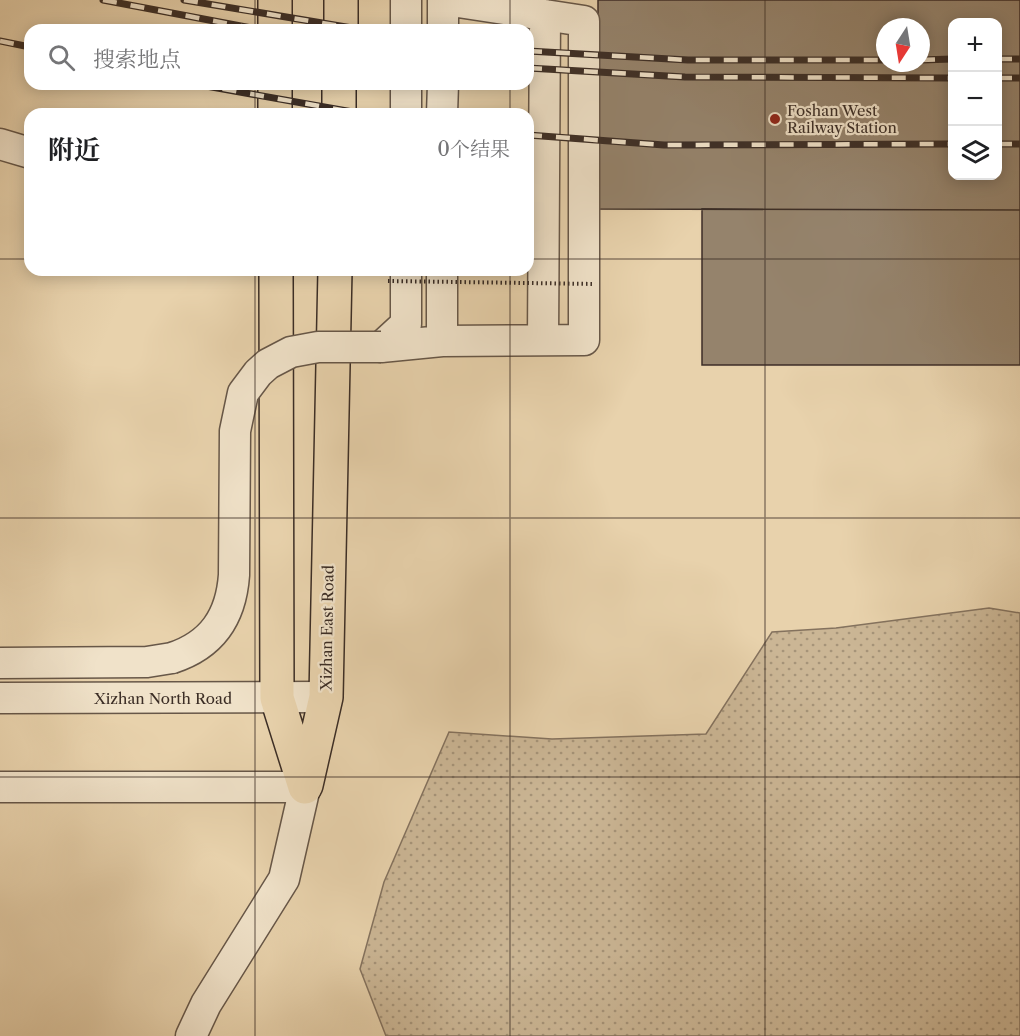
<!DOCTYPE html>
<html lang="zh">
<head>
<meta charset="utf-8">
<style>
	body { margin:0; font-family:"Libre Caslon Text","Noto Serif SC",serif; background:#f2f2f2; color:#202124 }
	.controls { position:absolute; right:18px; top:18px; display:grid; overflow:hidden; border-radius:12px; box-shadow:0 3px 15px #0003 }
	.controls button { width:54px; height:54px; display:grid; place-items:center; padding:0; border:0; border-bottom:2px solid #e0e0e0; background:#fff; color:#202124; font:30px sans-serif }
	.compass { position:absolute; left:876px; top:18px; width:54px; height:54px; border-radius:50%; background:#fff; box-shadow:0 3px 15px #0003; rotate:192deg }
	.list { margin:0; padding:0; list-style:none }
	h2 { display:flex; justify-content:space-between; align-items:center; height:78px; margin:0; padding:0 24px; font-size:26px }
	h2 small { font-size:20px; font-weight:400; color:#757577 }
	.icon { flex:none; width:33px; height:33px; fill:none; stroke:currentColor; stroke-width:2; stroke-linecap:round; stroke-linejoin:round }
	.map { position:relative; flex:none; width:1020px; height:1036px; overflow:hidden }
	.search { position:absolute; background:#fff; box-shadow:0 3px 15px #0003; left:24px; top:24px; width:510px; height:66px; display:flex; align-items:center; gap:15px; box-sizing:border-box; padding:0 21px; border-radius:18px; color:#757577; font-size:22px }
	.panel { position:absolute; background:#fff; box-shadow:0 3px 15px #0003; left:24px; top:108px; width:510px; height:168px; border-radius:18px }
	.map>svg:first-child { display:block }
</style>
</head>
<body>
<div class="map">
<svg width="1020" height="1036" viewBox="0 0 1020 1036">
	<defs>
		<pattern id="grass-dots" width="8" height="8" patternUnits="userSpaceOnUse" patternTransform="scale(1.5)"><rect width="8" height="8" fill="#cbb695"/><path d="M2 2h.1M6 6h.1" fill="none" stroke="#a69479" stroke-width="1.8" stroke-linecap="round"/></pattern>
		<filter id="shadow"><feDropShadow dx="5.5" dy="-5.5" stdDeviation="3" flood-color="#0004"/></filter>
	</defs>
	<rect width="100%" height="100%" fill="#e8d2ac"/>
	<filter id="stains"><feTurbulence type="fractalNoise" baseFrequency=".00333" numOctaves="4"/><feColorMatrix values="0 0 0 0 .2 0 0 0 0 .09 0 0 0 0 .02 0 0 0 .5 -.17"/></filter>
	<radialGradient id="worn" r=".72"><stop offset=".6" stop-color="#630" stop-opacity="0"/><stop offset="1" stop-color="#630" stop-opacity=".3"/></radialGradient>
	<path fill="url(#grass-dots)" stroke="#84725e" stroke-width="1.5" d="M989,608L1020,613V1036H386L360,969L384,882L449,732L552,739L706,734L772,632L836,628Z"/>
	<path fill="#95836c" stroke="#3c2e26" stroke-width="1.5" fill-rule="evenodd" filter="url(#shadow)" d="M598,0H1020V210L598,209ZM952,22H998V176H952ZM885,27H921V63H885Z
		M702,209L1020,210V365H702Z"/>
	<g fill="none" stroke-linecap="round" stroke-linejoin="round">
		<defs>
			<path id="minor" d="M406,0V30
				M443,30V0
				M406,84V114
				M442,114L443,84
				M0,144L30,153
				M543,340L545,15
				M442,341V270
				M381,347L442,341L584,340V21L445,0
				M381,347L406,324V270
				M0,663L147,662L172,658
				M0,698L326,697
				M0,787H305L284,879L206,1004L191,1036"/>
			<path id="major" d="M275,0V30
				M341,30V0
				M275,84V114
				M339,114V84
				M276,270L277,698L305,787
				M306,785L326,697L335,270"/>
		</defs>
		<use href="#minor" stroke="#675748" stroke-width="33"/>
		<use href="#major" stroke="#3c2e26" stroke-width="36"/>
		<use href="#minor" stroke="#f0e2c9" stroke-width="30"/>
		<use href="#major" stroke="#e8d2ac" stroke-width="33"/>
		<defs>
			<path id="rail" d="M103,0L262,30
				M184,0L364,30
				M0,41L30,47
				M528,51L688,60H885
				M998,59H1020
				M921,60L952,59
				M528,68L685,77L952,78
				M998,78H1020
				M195,84L364,114
				M528,135L664,145L952,144
				M998,144H1020"/>
		</defs>
		<use href="#rail" stroke="#3c2e26" stroke-width="7"/>
		<use href="#rail" stroke="#f0e2c9" stroke-width="4.5" stroke-dasharray="14" stroke-linecap="butt"/>
		<defs>
			<path id="minor-bridge" d="M172,658C212,645 231,617 234,575L235,431L243,393L258,373L268,364L291,352L318,347H381"/>
		</defs>
		<use href="#minor-bridge" stroke="#675748" stroke-width="33" stroke-linecap="butt"/>
		<path stroke="#3c2e26" stroke-width="4" stroke-dasharray="1.5 3" stroke-linecap="butt" d="M388,281L595,284"/>
		<use href="#minor-bridge" stroke="#f0e2c9" stroke-width="30"/>
	</g>
	<path fill="none" stroke="#3c2e26" stroke-width="1.5" stroke-opacity="0.55" d="M255,0V30M510,0V30M765,0V1036M255,84V114M510,84V114M0,259H30M528,259H1020M255,270V1036M510,270V1036M0,518H1020M0,777H1020"/>
	<circle fill="#8f2418" stroke="#f0e2c9" stroke-width="2" cx="775" cy="119" r="6"/>
	<g text-anchor="middle" dominant-baseline="central" stroke-width="4.5" stroke-linejoin="round" paint-order="stroke">
		<g font-size="15" fill="#3c2e26" stroke="#f0e2c9" text-anchor="start">
			<text x="787" y="110">Foshan West<tspan x="787" dy="17">Railway Station</tspan></text>
		</g>
		<g font-size="15" fill="#3c2e26" stroke="#f0e2c9">
			<text transform="translate(327 628) rotate(-89)">Xizhan East Road</text>
			<text x="163" y="698">Xizhan North Road</text>
		</g>
	</g>
	<rect width="100%" height="100%" filter="url(#stains)"/>
	<rect width="100%" height="100%" fill="url(#worn)"/>
</svg>
<div class="controls">
<button>+</button>
<button>−</button>
<button><svg class="icon" aria-label="layers" viewBox="0 0 24 24"><path d="M12 4l9 5-9 5-9-5zM3 14l9 5 9-5"/></svg></button>
</div>
<svg class="compass" viewBox="-18 -18 36 36"><path d="M0-13l5 13h-10z" fill="#e53935"/><path d="M0 13l5-13h-10z" fill="#757577"/></svg>
<div class="search"><svg class="icon" aria-label="search" viewBox="0 0 24 24"><circle cx="10" cy="10" r="6"/><path d="M15 15l6 6"/></svg>搜索地点</div>
<section class="panel">
<h2>附近<small>0个结果</small></h2>
<ul class="list">
</ul>
</section>
</div>
</body>
</html>
